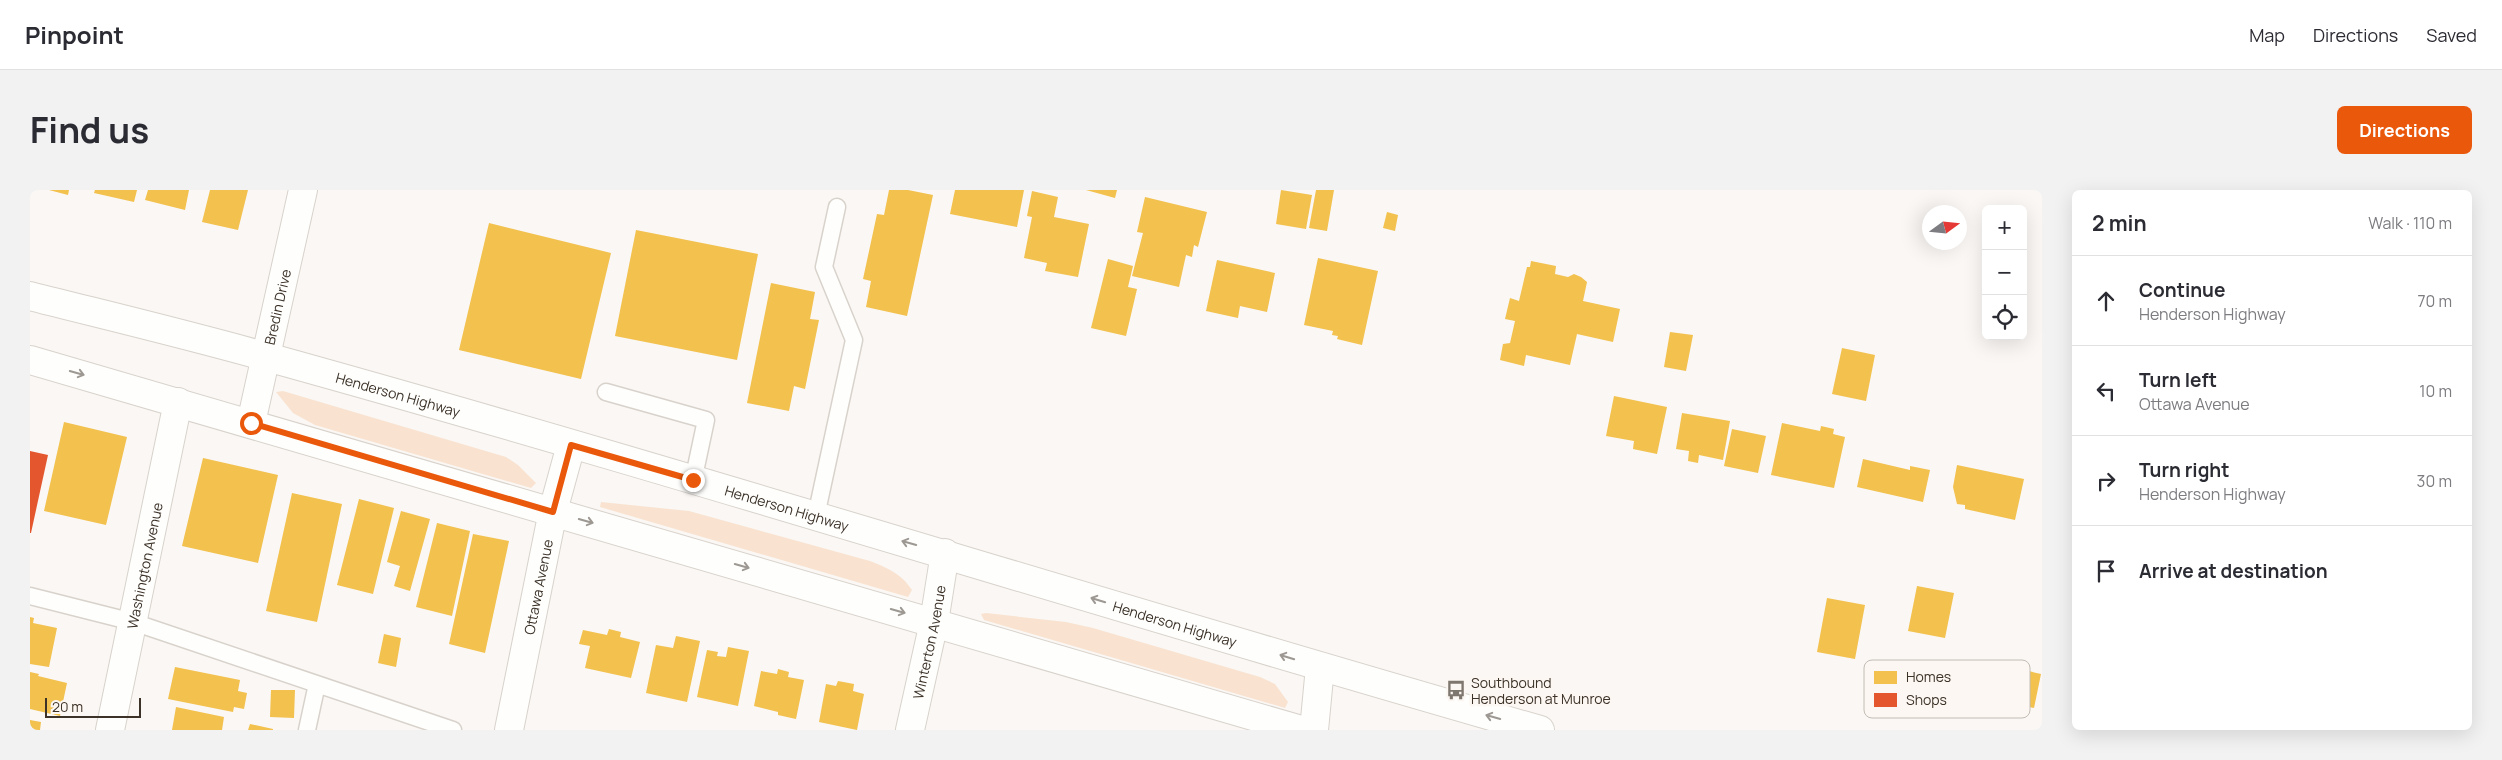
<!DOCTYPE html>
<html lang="en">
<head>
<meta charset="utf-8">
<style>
	body { margin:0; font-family:Manrope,sans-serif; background:#f2f2f3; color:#2b2b33 }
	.controls { position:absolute; right:15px; top:15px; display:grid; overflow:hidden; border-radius:8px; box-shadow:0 5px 20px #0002 }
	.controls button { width:45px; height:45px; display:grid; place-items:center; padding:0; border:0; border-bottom:1px solid #e1e1e2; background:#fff; color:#2b2b33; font:25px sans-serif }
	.compass { position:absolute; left:1892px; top:15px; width:45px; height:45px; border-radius:50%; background:#fff; box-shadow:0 5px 20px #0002; rotate:75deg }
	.scale { position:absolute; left:15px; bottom:12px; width:96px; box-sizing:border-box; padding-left:5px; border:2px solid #3c3228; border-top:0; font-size:14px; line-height:18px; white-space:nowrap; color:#3c3228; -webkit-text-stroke:4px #fcf7f2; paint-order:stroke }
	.stop { position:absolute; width:15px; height:15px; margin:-11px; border:4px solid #ea580c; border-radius:50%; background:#fff }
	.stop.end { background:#ea580c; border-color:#fff; box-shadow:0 1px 5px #0008 }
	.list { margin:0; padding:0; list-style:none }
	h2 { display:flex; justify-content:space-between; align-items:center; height:65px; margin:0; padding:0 20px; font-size:21px }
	h2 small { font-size:16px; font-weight:400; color:#7c7c81 }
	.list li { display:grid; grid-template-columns:32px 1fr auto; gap:15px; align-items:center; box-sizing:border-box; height:90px; padding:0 20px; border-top:1px solid #e1e1e2 }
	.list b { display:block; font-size:19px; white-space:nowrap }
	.list p { margin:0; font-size:16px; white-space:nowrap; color:#7c7c81 }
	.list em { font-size:16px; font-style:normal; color:#7c7c81 }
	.icon { flex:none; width:28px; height:28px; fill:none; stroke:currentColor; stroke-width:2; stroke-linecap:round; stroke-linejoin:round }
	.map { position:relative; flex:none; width:2012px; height:540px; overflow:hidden; border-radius:8px }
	header { display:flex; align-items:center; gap:30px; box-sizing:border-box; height:70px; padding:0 25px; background:#fff; border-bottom:1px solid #e1e1e2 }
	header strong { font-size:24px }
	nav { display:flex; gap:28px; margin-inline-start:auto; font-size:18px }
	.intro { display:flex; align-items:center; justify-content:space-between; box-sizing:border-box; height:120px; padding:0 30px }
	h1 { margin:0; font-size:35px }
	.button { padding:12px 22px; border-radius:8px; background:#ea580c; color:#fff; font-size:18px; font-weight:700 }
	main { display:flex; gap:30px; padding:0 30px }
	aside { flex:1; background:#fff; border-radius:8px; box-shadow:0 5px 20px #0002 }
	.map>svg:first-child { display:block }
</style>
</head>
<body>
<header>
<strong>Pinpoint</strong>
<nav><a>Map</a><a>Directions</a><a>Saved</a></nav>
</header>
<div class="intro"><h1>Find us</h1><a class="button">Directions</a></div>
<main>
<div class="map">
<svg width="2012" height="540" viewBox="0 0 2012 540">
	<rect width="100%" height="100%" fill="#faf7f4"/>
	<path fill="#f9e3d0" d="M253,201L476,267L488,275L506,293L501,298L285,235L263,223L246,202Z
		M571,312L659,321L840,371C857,378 871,383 882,400L878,407L570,317Z
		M956,423L1036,432L1063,438L1230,487L1245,494L1258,512L1255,518L954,430L951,424Z"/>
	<path fill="#f2c14e" d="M19,0H39L38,5Z
		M65,0H107L104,12L64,3Z
		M118,0H159L155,20L115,10Z
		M180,0H218L208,40L172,32Z
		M859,0H878L903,5L877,126L836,117L841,91L833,89L847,24L854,25Z
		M925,0H994L987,37L920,24Z
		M1056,0H1087L1085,8Z
		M1251,0L1282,5L1276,39L1246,34Z
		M1286,0H1304L1297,41L1279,38Z
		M1002,1L1028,7L1024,27L1059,34L1048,87L1015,81L1017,73L994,68L1002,27L997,26Z
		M1115,7L1177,22L1168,57L1164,55L1162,67L1156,65L1149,97L1102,86L1113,43L1107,42Z
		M1357,22L1368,25L1365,41L1353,38Z
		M459,33L581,63L551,189L429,160Z
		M606,40L728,64L707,170L585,146Z
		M1288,68L1348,81L1332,155L1307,149L1308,146L1302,145L1303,141L1274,135Z
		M1078,69L1103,76L1098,97L1107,99L1096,146L1061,138Z
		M1187,70L1245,83L1237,122L1210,116L1208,128L1176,121Z
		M1501,71L1526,76L1525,84L1538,87L1544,84L1551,87L1557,92L1553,111L1590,119L1583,152L1547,144L1540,175L1496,165L1494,176L1470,170L1473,154L1480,153L1485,131L1475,129L1480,108L1489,111L1497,77H1500Z
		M741,93L785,102L780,129L789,130L775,199L764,196L759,221L717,213Z
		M1640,142L1663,145L1656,181L1634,177Z
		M1812,158L1845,165L1836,211L1802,204Z
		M1584,206L1637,217L1627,264L1603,259L1604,251L1576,246Z
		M1652,223L1700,231L1693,270L1669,265L1668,273L1658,271L1659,261L1646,259Z
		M34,232L97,247L76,335L14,321Z
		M1752,233L1790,241L1791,236L1804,239L1803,244L1815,247L1804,298L1741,285Z
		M1702,239L1736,246L1728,283L1694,276Z
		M173,268L248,285L228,373L152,356Z
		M1833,269L1880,280V276L1900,280L1893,312L1827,297Z
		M1927,275L1994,289L1985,330L1935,319V315L1927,314L1923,297Z
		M262,303L312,314L287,432L236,421Z
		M329,309L364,318L343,404L307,395Z
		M371,321L400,329L380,401L364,396L370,376L357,372Z
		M407,333L440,341L422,426L386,417Z
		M443,344L479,351L455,463L419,454Z
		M1887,396L1924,403L1915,448L1878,441Z
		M1797,408L1835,415L1825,469L1787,462Z
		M0,427L4,428L3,433L27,438L19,477L0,474Z
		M579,439L591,442L590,447L610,452L601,488L555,478L560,456L549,454L553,440L577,445Z
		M354,444L371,448L366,477L348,473Z
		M646,446L670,451L657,512L616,503L626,455L643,458Z
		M698,457L719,461L708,516L667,507L677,460L688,462L687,466L696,467Z
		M1977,476L2011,484L2004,518L1969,511Z
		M145,477L210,490L208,501L217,503L214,519L204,517L203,522L138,509Z
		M748,479L759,482L758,487L774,490L766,529L748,525V522L724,516L731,481L747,484Z
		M0,482L9,484L8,486L37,493L30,526L0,519Z
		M808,491L824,494L823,501L834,504L827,540L789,532L796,494L806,496Z
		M241,500H265L264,528L240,527Z
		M146,517L194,527L192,540H142Z
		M0,530L11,532L10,540H0Z
		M220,534L243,539V540H218Z"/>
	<path fill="#e4572e" d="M0,261L18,265L1,343H0Z"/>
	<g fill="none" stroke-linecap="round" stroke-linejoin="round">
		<defs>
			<path id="service" d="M576,202L676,230L663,291
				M786,326L824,150L794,77L807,17
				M0,406L103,432L423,540
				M277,540L287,494"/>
			<g id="minor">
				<path id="s1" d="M221,233L273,0"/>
				<path id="s2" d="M80,540L148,212"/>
				<path id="s3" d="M479,540L523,321L541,255"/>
				<path id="s4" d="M880,540L904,432L915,363"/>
			</g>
			<path id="tertiary" d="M1284,540L1290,477"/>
			<g id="secondary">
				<path id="s5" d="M0,106C79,126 159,145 237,167C663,285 1085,419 1510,540"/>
				<path d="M0,170L1271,540"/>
			</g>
		</defs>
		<use href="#service" stroke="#d8d2cb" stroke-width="19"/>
		<use href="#minor" stroke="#d8d2cb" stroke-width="30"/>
		<use href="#tertiary" stroke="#d8d2cb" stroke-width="30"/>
		<use href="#secondary" stroke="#d8d2cb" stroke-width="30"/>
		<use href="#service" stroke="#fefefd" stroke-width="16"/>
		<use href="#minor" stroke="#fefefd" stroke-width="28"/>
		<use href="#tertiary" stroke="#fefefd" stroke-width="28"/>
		<use href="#secondary" stroke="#fefefd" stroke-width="28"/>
	</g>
	<defs><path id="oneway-shaft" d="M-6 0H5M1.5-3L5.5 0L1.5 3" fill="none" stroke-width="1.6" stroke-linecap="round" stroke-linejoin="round" transform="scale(1.25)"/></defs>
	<g stroke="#9d9892">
		<use href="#oneway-shaft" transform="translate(47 183) rotate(16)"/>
		<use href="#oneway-shaft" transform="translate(556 331) rotate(16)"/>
		<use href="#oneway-shaft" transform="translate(879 353) rotate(-164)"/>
		<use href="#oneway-shaft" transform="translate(712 376) rotate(16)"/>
		<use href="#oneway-shaft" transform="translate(1068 410) rotate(-163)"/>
		<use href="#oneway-shaft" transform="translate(868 421) rotate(16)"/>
		<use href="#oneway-shaft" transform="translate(1257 467) rotate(-163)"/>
		<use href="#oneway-shaft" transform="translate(1463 527) rotate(-164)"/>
	</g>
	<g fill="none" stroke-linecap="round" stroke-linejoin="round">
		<path stroke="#ea580c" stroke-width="6" d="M221,233L523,322L541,255L663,290"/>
	</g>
	<defs>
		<symbol id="bus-bare" viewBox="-9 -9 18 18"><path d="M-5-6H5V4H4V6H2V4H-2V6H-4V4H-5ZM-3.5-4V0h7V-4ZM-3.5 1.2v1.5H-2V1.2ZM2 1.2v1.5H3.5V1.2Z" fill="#7e776f" stroke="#fcf7f2" stroke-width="2.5" paint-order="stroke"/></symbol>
	</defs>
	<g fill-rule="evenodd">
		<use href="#bus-bare" x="1412" y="486" width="28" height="28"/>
	</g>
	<g text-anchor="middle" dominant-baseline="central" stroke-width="5" stroke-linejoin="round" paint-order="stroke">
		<g font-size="14" fill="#3c3228" stroke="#fcf7f2">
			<text stroke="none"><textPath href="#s1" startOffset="119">Bredin Drive</textPath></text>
			<text stroke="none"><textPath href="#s5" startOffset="381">Henderson Highway</textPath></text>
			<text stroke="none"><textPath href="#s5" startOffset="786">Henderson Highway</textPath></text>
			<text stroke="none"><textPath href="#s2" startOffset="168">Washington Avenue</textPath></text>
			<text stroke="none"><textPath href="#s3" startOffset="146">Ottawa Avenue</textPath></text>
			<text stroke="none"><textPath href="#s5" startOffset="1191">Henderson Highway</textPath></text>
			<text stroke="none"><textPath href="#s4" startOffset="90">Winterton Avenue</textPath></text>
		</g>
		<g font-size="14" fill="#3c3228" stroke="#fcf7f2" text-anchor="start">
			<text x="1441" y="492">Southbound<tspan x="1441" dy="16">Henderson at Munroe</tspan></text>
		</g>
	</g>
	<rect x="1834" y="470" width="166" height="58" rx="8" fill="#fcf7f2" stroke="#c2bcb5" stroke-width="1"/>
	<rect x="1844" y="481" width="23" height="13" fill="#f2c14e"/>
	<rect x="1844" y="503" width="23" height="14" fill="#e4572e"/>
	<g font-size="14" fill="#3c3228">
		<text x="1876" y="492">Homes</text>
		<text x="1876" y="515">Shops</text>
	</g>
</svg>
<div class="controls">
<button>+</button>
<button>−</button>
<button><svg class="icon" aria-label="locate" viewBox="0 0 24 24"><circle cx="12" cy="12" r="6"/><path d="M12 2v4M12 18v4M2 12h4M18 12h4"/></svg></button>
</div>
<svg class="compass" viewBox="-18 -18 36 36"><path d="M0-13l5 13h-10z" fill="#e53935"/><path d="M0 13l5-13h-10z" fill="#7c7c81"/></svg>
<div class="scale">20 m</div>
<div class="stop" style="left:221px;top:233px"></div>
<div class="stop end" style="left:663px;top:290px"></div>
</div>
<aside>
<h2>2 min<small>Walk · 110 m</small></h2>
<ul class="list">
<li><svg class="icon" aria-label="ahead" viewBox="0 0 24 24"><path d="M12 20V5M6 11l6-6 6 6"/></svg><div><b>Continue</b><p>Henderson Highway</p></div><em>70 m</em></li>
<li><svg class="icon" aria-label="left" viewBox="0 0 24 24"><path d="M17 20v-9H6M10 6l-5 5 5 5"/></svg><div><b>Turn left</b><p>Ottawa Avenue</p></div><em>10 m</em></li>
<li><svg class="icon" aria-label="right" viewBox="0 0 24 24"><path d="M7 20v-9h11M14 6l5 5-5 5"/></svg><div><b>Turn right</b><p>Henderson Highway</p></div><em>30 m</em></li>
<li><svg class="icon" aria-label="arrive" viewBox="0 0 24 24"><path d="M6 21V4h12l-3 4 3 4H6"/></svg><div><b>Arrive at destination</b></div></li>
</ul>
</aside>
</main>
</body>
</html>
